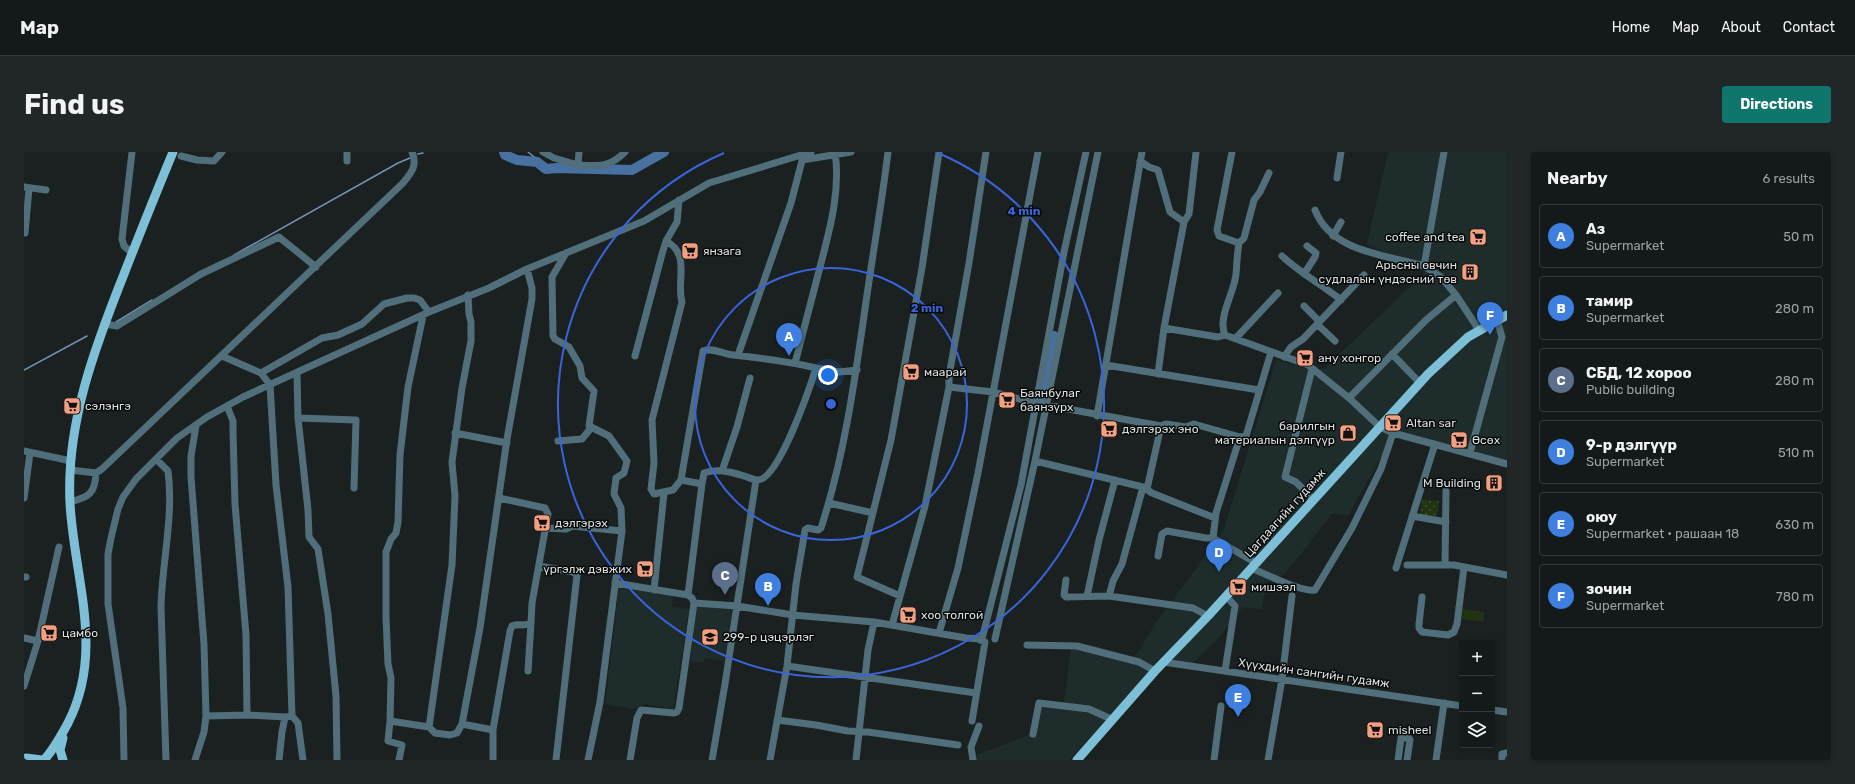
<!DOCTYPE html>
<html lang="en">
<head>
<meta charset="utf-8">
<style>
	body { margin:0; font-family:Rubik,sans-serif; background:#212626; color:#f1f3f6 }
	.controls { position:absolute; right:12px; bottom:12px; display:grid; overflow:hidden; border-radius:4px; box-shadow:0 2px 6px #0003 }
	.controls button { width:36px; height:36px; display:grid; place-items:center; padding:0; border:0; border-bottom:1px solid #333838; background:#141919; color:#f1f3f6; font:20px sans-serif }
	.you { position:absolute; left:804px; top:223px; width:14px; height:14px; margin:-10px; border:3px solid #fff; border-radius:50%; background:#1a73e8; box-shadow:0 0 0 6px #1a73e833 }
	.badge { display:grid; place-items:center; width:26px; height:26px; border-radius:50%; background:#0f766e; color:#fff; font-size:13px; font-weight:700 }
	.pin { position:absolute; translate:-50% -33px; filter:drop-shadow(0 1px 2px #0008) }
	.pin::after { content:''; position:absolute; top:21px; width:14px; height:12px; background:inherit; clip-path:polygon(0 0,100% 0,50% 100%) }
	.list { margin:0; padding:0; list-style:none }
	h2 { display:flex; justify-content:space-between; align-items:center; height:52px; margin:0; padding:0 16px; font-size:17px }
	h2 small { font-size:13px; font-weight:400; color:#9da0a2 }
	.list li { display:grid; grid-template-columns:26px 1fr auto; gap:12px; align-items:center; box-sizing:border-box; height:64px; margin:0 8px 8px; padding:0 8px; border:1px solid #333838; border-radius:4px }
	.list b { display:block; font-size:15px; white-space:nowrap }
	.list p { margin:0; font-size:13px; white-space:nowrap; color:#9da0a2 }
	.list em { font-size:13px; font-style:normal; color:#9da0a2 }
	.icon { flex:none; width:22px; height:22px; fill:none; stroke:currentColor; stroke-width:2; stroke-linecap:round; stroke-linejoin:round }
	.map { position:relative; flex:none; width:1483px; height:608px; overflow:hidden; border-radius:4px }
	header { display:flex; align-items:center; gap:24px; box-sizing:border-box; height:56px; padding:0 20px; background:#141919; border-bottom:1px solid #333838 }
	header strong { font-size:19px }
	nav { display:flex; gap:22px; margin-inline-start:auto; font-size:14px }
	.intro { display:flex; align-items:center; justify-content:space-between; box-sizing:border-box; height:96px; padding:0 24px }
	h1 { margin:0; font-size:28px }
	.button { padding:10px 18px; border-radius:4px; background:#0f766e; color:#fff; font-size:14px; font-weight:700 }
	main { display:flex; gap:24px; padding:0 24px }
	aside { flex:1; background:#141919; border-radius:4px; box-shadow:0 2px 6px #0003 }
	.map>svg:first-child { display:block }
</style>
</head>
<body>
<header>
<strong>Map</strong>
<nav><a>Home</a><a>Map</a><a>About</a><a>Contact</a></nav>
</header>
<div class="intro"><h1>Find us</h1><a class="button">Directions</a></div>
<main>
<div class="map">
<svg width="1483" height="608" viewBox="0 0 1483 608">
	<defs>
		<pattern id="park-dots" width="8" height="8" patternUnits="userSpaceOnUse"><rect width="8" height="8" fill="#213310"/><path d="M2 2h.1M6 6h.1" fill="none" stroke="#415032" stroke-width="1.8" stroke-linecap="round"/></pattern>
	</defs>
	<rect width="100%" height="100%" fill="#1b2121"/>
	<path fill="#1f2c2c" d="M1364,0H1483V314L1369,284L1324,364L1309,361L1260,423L1243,430L1238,457L1219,455L1194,487L1169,511L1137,507L1045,608H944L945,606L1007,582L1013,549L1040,552L1047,495L1111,505L1133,469L1199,380L1252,208L1284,217H1300L1401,120L1343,92Z
		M595,436L649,444L648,455L665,457L649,557L620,552L610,557L581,552Z
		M672,454L708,457L700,509L681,506L679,511L666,509Z"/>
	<path fill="#213310" d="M1439,457L1460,460L1459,470L1438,467Z"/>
	<path fill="url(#park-dots)" d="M1398,347L1415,349L1413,365L1396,363Z"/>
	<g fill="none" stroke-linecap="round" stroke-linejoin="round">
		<path stroke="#7491b3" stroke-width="1.5" d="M504,0L520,13L533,16
			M394,2L399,1
			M210,103L374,11L386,6
			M92,170L128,148
			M0,218L63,184"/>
		<path stroke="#4870a0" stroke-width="10" d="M480,0L481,3L493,8L513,10L522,17L533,16L608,18L640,0
			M1017,247L1030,184"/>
		<path stroke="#506f7a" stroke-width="7" d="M108,0L98,87L100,94L108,101
			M519,0L530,6L554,13L555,0
			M1420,0L1400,114L1417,125L1432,143L1455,178
			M157,4L173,8L190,9L198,0
			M778,8L827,0
			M323,9V0
			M1116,9L1125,15L1134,18L1146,60L1160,70
			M554,13C575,14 585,16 601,0
			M1313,26L1317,0
			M0,35L22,38
			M1291,58C1307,100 1362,103 1400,114
			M1,81L5,37
			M1309,84L1317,70
			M642,89C667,102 652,129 658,150L628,268L630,311L627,337L630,342L649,338L657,328L679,199C687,195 700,202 709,203C737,206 765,209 792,216
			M1215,91L1220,86L1230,48L1236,40L1245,21
			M542,101L528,125L529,184L531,187L545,195L556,214L558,226L570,239L565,274L585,284L603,309L600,321L592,326L590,342L597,356L598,379
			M1258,104C1276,121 1297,132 1317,148
			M1280,122L1291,105L1292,101L1283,94
			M1280,154L1295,169
			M80,172L93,174L177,122L255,85L292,115
			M1293,172L1311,189
			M1140,176L1194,185L1201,183L1284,213L1325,246L1356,275L1369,281L1483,312
			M1201,183C1193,166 1211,139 1212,122C1213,112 1213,102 1215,91L1195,84L1193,78L1208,0
			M1212,186L1254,141
			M1368,202L1396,231
			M714,203L767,51L780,1
			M198,204L237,221L246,233L252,333L264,435L268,564L261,565L258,580L255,608
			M611,204L638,102L642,89L653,70L655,48
			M1260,205L1267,195L1279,187L1340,123
			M771,211C779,180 787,150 795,119C805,80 817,40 811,0
			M1082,213L1235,238
			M1288,217L1261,325L1272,330L1289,347
			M237,221L298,186L314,183L338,172L360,152L383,146H390L396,148L405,160
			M273,221L274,266L284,358L285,385L294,397L304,462L312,544L313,608
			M1134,222L1140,176L1160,70L1165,62L1172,0
			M925,235L969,240L1011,251L1137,274L1123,337
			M1325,246L1402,168L1432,143
			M203,254L209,269V279L211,352L222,483L223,563
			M1073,264L1118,0
			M274,266L332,268L330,336
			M172,274L167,304V325L180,492L182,564
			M1137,274L1142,272L1162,275L1170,272L1216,285
			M431,281L483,291
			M534,289L558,287L567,276
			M0,299L47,309
			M1446,301L1478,185L1473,168
			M132,307L144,319C150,364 138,410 137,455L142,608
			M1011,309L1119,335L1128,341L1191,366
			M46,318L72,321L78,317L378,32C387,21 394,14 388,0
			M698,319L713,275L726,226
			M657,328L678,332L664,443
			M678,332L680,321C692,316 708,320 720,324C724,325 730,328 734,328C755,327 786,235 792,216L815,220L833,218
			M0,346L6,301
			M46,350C65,345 71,342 72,321
			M805,351L849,361
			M1388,364L1422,370
			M522,376L542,377L548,374L598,379L576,550L564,608
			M1134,404L1138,382L1143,379L1182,386H1189
			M1232,411L1189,386L1192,361L1216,285L1222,284L1247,200
			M1383,413H1430L1483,423
			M1421,413L1422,339
			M515,414L549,420L553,423L532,608
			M1227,416C1242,422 1276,440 1291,438L1328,376L1357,317L1369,281
			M1372,416L1411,292
			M0,425H2
			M1042,428L1040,443L1042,445L1085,444L1169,456L1184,464
			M591,431L664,443L668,446L670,451L655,556L653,560L650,561L617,558L613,566L606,608
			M630,438L640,341
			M876,444L833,425L867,288L898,116L915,0
			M1063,444L1075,388L1091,328
			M1085,444L1089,429L1098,412L1119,335
			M1398,445L1395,472V476L1398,480L1424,483L1430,480L1433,472L1440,415
			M670,451L713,454L769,463L850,470L942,486L958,487L997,333L1040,100L1062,0
			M868,473L901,354L925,235V224L945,111L962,0
			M915,481L934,416L954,321L1014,0
			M0,486L14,489
			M971,487L1011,309L1074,0
			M1003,493L1053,494L1115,510L1131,519
			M1139,510L1438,554
			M763,514L952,541
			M504,519L507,471
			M1201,519L1211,454L1202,444
			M0,534L14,489L35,395
			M1468,558L1483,560
			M268,564L274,571L279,608
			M753,568L792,573L824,579L844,580L934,593
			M366,569L405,575L411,581L426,583L433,581L438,572L456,476L483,287L508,147V136L503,117
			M948,569L961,490L956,488
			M438,572L469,578
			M405,575L428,413L431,344L428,310L438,236L447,189V170L445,162L444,143
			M1009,582L1015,551L1065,557L1087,567
			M100,608L99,556L84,452V402L87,386L94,357L99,345L112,327L153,286L183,265L219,245L405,160L465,136L503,117L620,69L685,31L787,0
			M171,608L180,580L182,564L223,563L261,565
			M375,608L378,593L364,589L366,569L367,526L364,512L362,465V400L367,387L372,381L374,370L376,303L384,235L399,164
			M469,608V578L486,479L488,474C495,471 500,475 507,471L508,451L524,362L521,356L475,346
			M688,608L701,532L732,328
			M746,608L763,514L772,432L781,378L784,376L794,378L797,376C821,302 831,226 842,150C849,100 858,50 864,0
			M832,608L844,498L850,470
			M949,608L947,595L955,574
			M1190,608L1197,554
			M1244,608L1258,527L1268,444
			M1374,608L1377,586H1385L1386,588L1383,608
			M1412,608L1420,551
			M1478,608V602L1483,601"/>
		<path stroke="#7dbfd7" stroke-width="9" d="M39,586L36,598L39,608
			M2,606L18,608
			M20,608C30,597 37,584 44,571C81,499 50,426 46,351C42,271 71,195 100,122C116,81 132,41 149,0
			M1053,608L1131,519L1184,464L1404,222L1444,185L1483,163"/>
	</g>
	<g fill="none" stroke="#3a64d9" stroke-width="2">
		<circle cx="807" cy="252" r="136"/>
		<path d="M914 1A273 273 0 1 1 700 1"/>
	</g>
	<defs>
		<symbol id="supermarket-square" viewBox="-11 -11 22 22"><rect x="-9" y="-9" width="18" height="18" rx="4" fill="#f39f82" stroke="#080a0a"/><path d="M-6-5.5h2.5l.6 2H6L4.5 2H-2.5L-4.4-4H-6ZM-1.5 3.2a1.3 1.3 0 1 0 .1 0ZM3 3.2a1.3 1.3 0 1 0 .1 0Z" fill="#111"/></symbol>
		<symbol id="building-square" viewBox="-11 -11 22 22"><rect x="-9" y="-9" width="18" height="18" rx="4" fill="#f39f82" stroke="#080a0a"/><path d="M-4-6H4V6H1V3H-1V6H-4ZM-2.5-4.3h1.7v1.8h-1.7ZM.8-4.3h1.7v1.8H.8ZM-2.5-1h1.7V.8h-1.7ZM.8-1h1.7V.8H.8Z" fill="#111"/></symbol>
		<symbol id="shop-square" viewBox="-11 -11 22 22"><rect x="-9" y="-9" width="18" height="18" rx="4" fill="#f39f82" stroke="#080a0a"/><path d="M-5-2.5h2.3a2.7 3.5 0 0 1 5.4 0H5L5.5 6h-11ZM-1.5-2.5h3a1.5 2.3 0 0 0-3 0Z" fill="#111"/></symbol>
		<symbol id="school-square" viewBox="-11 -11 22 22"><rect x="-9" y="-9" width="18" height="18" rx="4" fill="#f39f82" stroke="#080a0a"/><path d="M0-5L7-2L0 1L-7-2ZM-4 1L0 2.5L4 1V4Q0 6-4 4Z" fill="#111"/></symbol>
	</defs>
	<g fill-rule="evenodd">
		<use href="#supermarket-square" x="1444" y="75" width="20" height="20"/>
		<use href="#supermarket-square" x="656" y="89" width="20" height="20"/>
		<use href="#building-square" x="1436" y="110" width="20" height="20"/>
		<use href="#supermarket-square" x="1271" y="196" width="20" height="20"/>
		<use href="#supermarket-square" x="877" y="210" width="20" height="20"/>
		<use href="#supermarket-square" x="973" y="238" width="20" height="20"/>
		<use href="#supermarket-square" x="38" y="244" width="20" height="20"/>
		<use href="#supermarket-square" x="1359" y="261" width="20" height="20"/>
		<use href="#supermarket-square" x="1075" y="267" width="20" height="20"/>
		<use href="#shop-square" x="1314" y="271" width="20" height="20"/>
		<use href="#supermarket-square" x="1425" y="278" width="20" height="20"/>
		<use href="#building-square" x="1460" y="321" width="20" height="20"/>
		<use href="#supermarket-square" x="508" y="361" width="20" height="20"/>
		<use href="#supermarket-square" x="611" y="407" width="20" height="20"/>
		<use href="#supermarket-square" x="1204" y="425" width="20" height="20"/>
		<use href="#supermarket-square" x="874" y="453" width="20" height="20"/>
		<use href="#supermarket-square" x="15" y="471" width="20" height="20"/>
		<use href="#school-square" x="676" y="475" width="20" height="20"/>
		<use href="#supermarket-square" x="1341" y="568" width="20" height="20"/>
	</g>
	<g text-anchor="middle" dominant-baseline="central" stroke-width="3" stroke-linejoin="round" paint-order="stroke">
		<g font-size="12" fill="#dbdfdf" stroke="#080a0a" text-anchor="start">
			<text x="1441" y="85" text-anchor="end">coffee and tea</text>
			<text x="679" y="99">янзага</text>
			<text x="1433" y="113" text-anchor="end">Арьсны өвчин<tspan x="1433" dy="14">судлалын үндэсний төв</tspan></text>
			<text x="1294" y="206">ану хонгор</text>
			<text x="900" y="220">маарай</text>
			<text x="996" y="241">Баянбулаг<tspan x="996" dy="14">баянзүрх</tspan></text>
			<text x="61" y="254">сэлэнгэ</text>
			<text x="1382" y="271">Altan sar</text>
			<text x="1311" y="274" text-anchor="end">барилгын<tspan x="1311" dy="14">материалын дэлгүүр</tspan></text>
			<text x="1098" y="277">дэлгэрэх эно</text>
			<text x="1448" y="288">Өсөх</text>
			<text x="1457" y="331" text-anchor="end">M Building</text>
			<text x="531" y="371">дэлгэрэх</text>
			<text x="608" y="417" text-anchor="end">үргэлж дэвжих</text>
			<text x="1227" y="435">мишээл</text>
			<text x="897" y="463">хоо толгой</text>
			<text x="38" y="481">цамбо</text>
			<text x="699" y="485">299-р цэцэрлэг</text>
			<text x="1364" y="578">misheel</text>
		</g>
		<g font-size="12" fill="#dbdfdf" stroke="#080a0a">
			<text transform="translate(1261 361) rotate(-48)">Цагдаагийн гудамж</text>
			<text transform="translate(1290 521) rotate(8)">Хүүхдийн сангийн гудамж</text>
		</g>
	</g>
	<circle cx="807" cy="252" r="6" fill="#3a64d9" stroke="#080a0a" stroke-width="2"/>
	<g font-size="12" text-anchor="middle" font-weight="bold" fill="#3a64d9" stroke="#080a0a" stroke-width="3" stroke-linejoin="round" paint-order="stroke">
		<text x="1000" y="63">4 min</text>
		<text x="903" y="160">2 min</text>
	</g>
</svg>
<div class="controls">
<button>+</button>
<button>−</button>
<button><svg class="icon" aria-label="layers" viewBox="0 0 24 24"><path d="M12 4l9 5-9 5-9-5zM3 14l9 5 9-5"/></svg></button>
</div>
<div class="you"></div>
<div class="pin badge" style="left:765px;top:204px;background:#3f7fe0">A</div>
<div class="pin badge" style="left:744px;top:454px;background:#3f7fe0">B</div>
<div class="pin badge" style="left:701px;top:443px;background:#5c6f8a">C</div>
<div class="pin badge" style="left:1195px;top:420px;background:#3f7fe0">D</div>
<div class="pin badge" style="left:1214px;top:565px;background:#3f7fe0">E</div>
<div class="pin badge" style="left:1466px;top:183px;background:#3f7fe0">F</div>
</div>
<aside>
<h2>Nearby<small>6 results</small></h2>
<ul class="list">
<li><span class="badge" style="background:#3f7fe0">A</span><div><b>Аз</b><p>Supermarket</p></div><em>50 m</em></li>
<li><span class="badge" style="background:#3f7fe0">B</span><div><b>тамир</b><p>Supermarket</p></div><em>280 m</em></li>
<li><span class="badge" style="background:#5c6f8a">C</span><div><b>СБД, 12 хороо</b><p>Public building</p></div><em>280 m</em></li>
<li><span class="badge" style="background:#3f7fe0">D</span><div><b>9-р дэлгүүр</b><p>Supermarket</p></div><em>510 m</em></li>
<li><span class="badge" style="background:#3f7fe0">E</span><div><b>оюу</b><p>Supermarket · рашаан 18</p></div><em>630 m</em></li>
<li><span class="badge" style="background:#3f7fe0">F</span><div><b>зочин</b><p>Supermarket</p></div><em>780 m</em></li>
</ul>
</aside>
</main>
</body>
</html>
